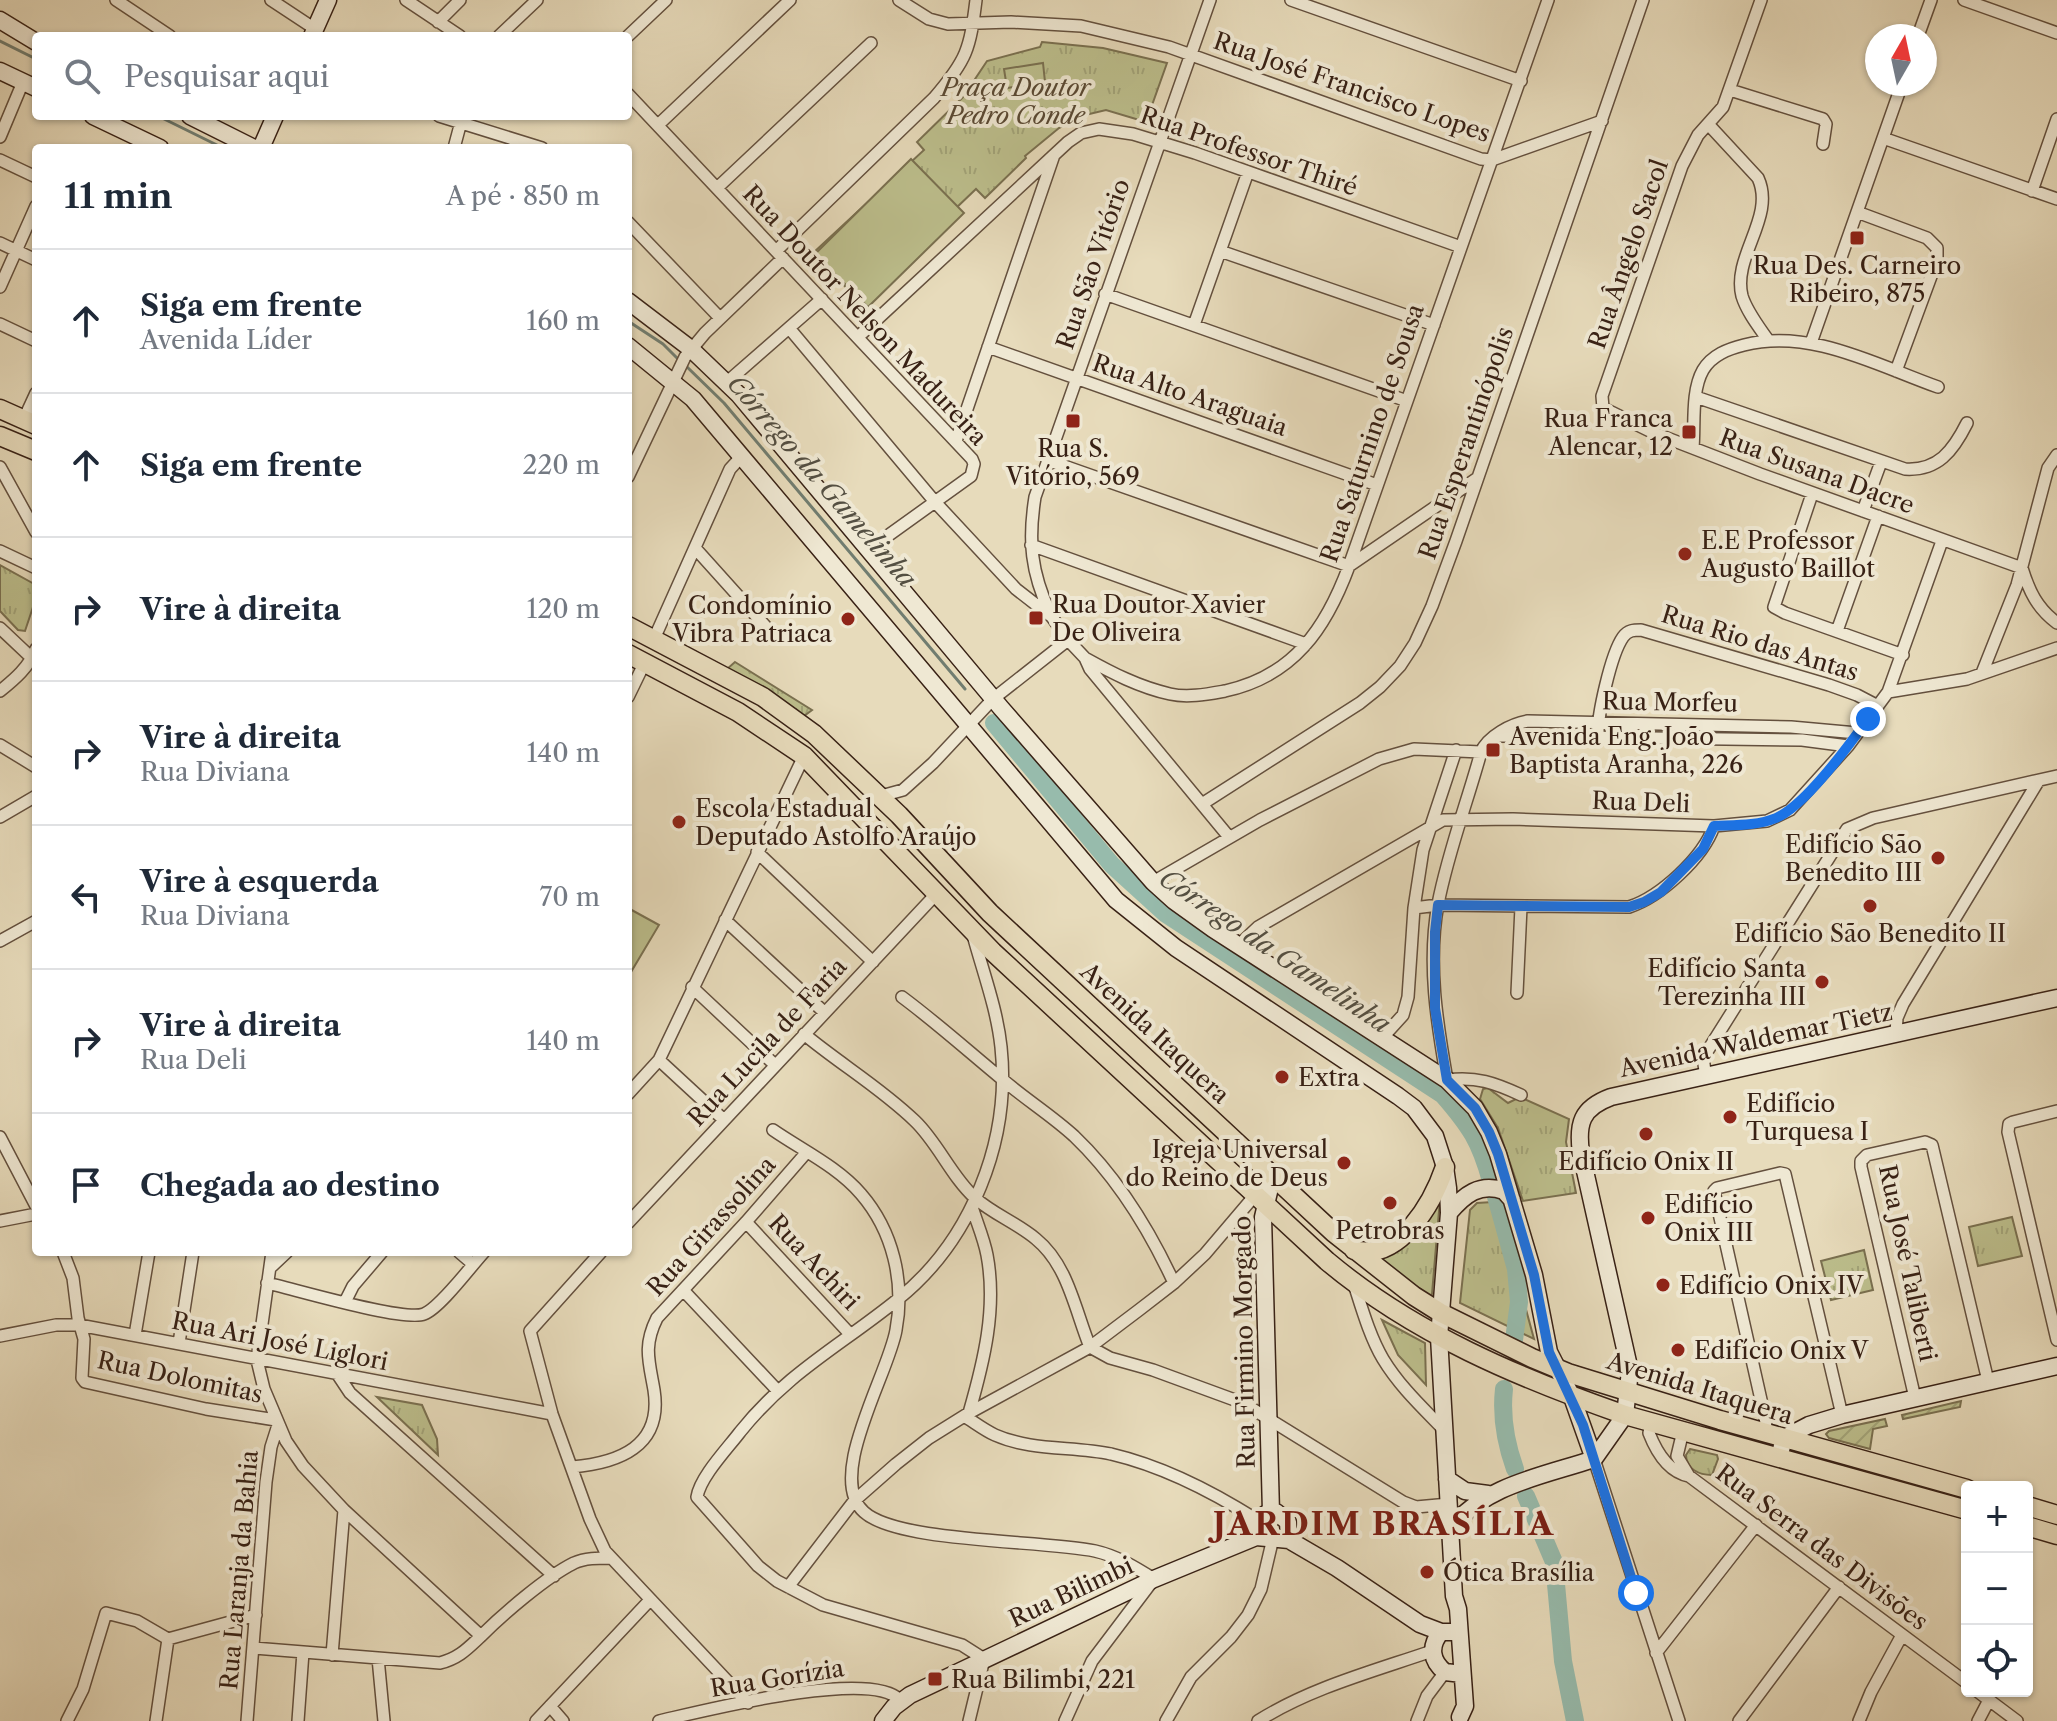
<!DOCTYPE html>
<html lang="pt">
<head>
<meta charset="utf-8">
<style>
	body { margin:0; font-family:"Libre Caslon Text",serif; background:#f2f2f3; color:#1f2937 }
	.controls { position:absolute; right:24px; bottom:24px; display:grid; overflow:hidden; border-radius:8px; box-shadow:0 2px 6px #0004 }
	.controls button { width:72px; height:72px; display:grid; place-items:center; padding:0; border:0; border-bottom:2px solid #e0e1e3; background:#fff; color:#1f2937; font:40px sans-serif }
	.compass { position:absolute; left:1865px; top:24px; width:72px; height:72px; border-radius:50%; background:#fff; box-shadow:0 2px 6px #0004; rotate:9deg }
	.stop { position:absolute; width:24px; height:24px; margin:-18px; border:6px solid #1a73e8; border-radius:50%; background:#fff }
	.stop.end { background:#1a73e8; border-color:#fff; box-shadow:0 2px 8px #0008 }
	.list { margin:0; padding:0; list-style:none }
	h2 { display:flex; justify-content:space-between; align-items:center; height:104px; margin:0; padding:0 32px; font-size:34px }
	h2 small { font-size:26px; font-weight:400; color:#747a83 }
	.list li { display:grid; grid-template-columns:52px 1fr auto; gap:24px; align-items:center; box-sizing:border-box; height:144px; padding:0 32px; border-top:2px solid #e0e1e3 }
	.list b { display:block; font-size:30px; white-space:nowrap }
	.list p { margin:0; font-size:26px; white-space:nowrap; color:#747a83 }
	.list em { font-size:26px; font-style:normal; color:#747a83 }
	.icon { flex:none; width:44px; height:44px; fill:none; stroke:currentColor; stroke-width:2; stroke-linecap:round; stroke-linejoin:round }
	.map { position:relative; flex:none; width:2057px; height:1721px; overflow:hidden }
	.search { position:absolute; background:#fff; box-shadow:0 2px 6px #0004; left:32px; top:32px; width:600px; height:88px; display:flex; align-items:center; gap:20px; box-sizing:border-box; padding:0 28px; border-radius:8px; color:#747a83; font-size:30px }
	.panel { position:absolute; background:#fff; box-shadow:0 2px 6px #0004; left:32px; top:144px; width:600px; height:1112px; border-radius:8px }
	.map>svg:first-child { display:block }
</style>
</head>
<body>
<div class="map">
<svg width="2057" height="1721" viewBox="0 0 2057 1721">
	<defs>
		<pattern id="grass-tufts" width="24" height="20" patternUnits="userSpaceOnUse" patternTransform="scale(2)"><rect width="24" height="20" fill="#bcbe8c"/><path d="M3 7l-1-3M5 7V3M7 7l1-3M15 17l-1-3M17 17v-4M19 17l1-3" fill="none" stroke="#a2a378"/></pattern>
		<pattern id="garden-furrows" width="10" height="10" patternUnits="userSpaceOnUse" patternTransform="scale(2)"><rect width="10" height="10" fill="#bcbe8c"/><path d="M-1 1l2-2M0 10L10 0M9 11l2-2" fill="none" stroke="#a2a378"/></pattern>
	</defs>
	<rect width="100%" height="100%" fill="#e7dbbb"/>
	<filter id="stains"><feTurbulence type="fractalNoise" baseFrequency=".0025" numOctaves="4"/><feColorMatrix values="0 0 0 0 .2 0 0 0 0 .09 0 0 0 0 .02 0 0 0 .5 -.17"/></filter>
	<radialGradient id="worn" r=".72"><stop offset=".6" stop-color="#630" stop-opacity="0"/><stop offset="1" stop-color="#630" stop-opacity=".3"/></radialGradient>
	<path fill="url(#grass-tufts)" stroke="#7a7050" stroke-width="2" d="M1042,42L1103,48L1167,63L1146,122L1106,110L1081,116L1059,128L1025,156L1026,158L985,198L976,189L859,301L813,253L924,150L917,142L963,97L987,61L1040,47Z
		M0,565L36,585V598L25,631L18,630L0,611Z
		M735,662L812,710L804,716L727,669Z
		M1488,1088L1508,1103L1520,1097L1569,1119L1566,1142L1576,1193L1523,1201L1498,1128L1480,1099L1483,1089Z
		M1440,1199L1432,1294L1430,1296L1377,1258Z
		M1493,1202L1498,1206L1534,1339L1460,1303L1470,1210L1477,1203Z
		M2012,1217L2022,1256L1978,1266L1969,1227Z
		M1864,1250L1873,1290L1831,1300L1821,1261Z
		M1382,1320L1425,1343L1426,1385L1398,1355Z
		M377,1397L422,1405L437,1439L438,1455Z
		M1690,1449L1717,1455L1718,1459L1712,1475C1699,1475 1686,1469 1686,1455Z"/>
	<path fill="url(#garden-furrows)" stroke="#7a7050" stroke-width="2" d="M1961,1401L1960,1407L1903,1419L1902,1415Z
		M1885,1419L1887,1426L1873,1429L1870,1449L1829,1438L1826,1434L1829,1431Z"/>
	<path fill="#bcbe8c" stroke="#7a7050" stroke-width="2" d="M1043,63L1045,82L1007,88L1004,69Z
		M911,159L964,213L868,307L815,254Z
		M628,908L659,925L628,977Z"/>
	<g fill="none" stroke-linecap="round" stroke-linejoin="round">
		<path stroke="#717d70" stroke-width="3" d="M0,41L36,59
			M158,116L223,148
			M628,321L663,344L679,360
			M685,365L724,403L965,689"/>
		<path stroke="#97bbac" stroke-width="18" d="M994,723L1112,865L1166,914L1443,1095C1470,1126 1480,1141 1491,1181
			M1495,1193L1516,1269L1519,1302L1514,1340
			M1504,1389C1501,1416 1506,1444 1515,1469
			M1526,1496L1554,1562L1563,1661L1575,1721"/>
		<defs>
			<path id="street" d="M116,0L170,36
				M271,0L315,29
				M406,0L460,36
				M899,0L929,19L948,24L1011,22L1081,26L1169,47L1481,159L1492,160L1602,121
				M1291,0L1521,81
				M1761,0L1723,107L1698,135L1682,166L1602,396L1603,408L1654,433L1760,474L2022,568C2029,591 2037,608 2057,623
				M1964,0L2057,33
				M438,22L460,0
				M499,36L537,0
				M628,36L666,0
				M1918,36L1931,0
				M1730,90L1823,119L1826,124L1823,144
				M628,94L972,459L974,464L971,476L868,550
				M439,116L542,148
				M1708,124L1758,178C1776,217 1732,256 1742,296C1747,312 1759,327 1768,340
				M658,125L790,0
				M0,137L23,82
				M1883,138L2057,199
				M454,148L462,118
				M0,160L36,177
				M717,188L871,43
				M2032,191L2057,119
				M1857,212L1927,238L1937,248V260L1896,371
				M628,222L720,318
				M0,243L36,260
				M776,251L934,98C967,60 970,49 976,0
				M1220,251L1434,325
				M0,287L36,206
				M1105,294L1407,401
				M0,324L36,341
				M1194,325L1248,172
				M789,328L935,502L1016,589L1052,617L1068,640L1085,658L1090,669L1229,837
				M858,337L1068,142L1081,133L1099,129L1133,134L1195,153L1461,247
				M1811,343L1902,84
				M988,347L1377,485
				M726,383L822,299
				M1696,397L1905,469C1938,471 1953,451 1967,423
				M24,419L36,393
				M956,441L1054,155
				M1693,448C1695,424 1691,391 1703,370C1712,355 1728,349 1744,345C1810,328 1876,365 1938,387
				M1047,460L1349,566L1476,479
				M0,467L36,532
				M628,477L685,357L705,333L783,258
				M1812,494L1774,607L1785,613L1903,655
				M1863,511L1881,462
				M1031,545L1306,644
				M695,548L767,628
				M0,551L36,568
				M1050,613C1031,572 1028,541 1035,497L1210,0
				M0,628L36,662
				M1837,631L1878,516
				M654,639L730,469L741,457
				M1085,658C1112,673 1139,687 1170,694C1188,698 1208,694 1225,691C1294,676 1326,628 1349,566L1548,0
				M1982,673L2017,585L2048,468L2057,455
				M0,691C15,679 29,667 36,649
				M1888,692L1967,679L2057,648
				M628,697L645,662
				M1498,736L1802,740L1848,746
				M1598,737C1597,716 1611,654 1623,637C1628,630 1634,630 1641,630L1829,685L1857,695L1878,706
				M0,745L36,767
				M881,796L903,790L933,763L993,699L1068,640
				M1202,804L1360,703L1380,687L1400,666L1415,643L1432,606L1456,541L1643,0
				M0,817L36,796
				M757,852L873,962
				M1153,882L1260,820L1379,759L1414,749L1481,752
				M1414,908L1438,905L1629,907C1660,897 1703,858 1714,826
				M725,920L824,1012
				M0,941L36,921
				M1239,945L1258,927L1443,820L1513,819L1714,826L1767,821L1790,810L1848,746L1888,692L1942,541
				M692,987L775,1065
				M1517,993L1521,907
				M902,997C937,1023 968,1051 1002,1079C1025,1099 1051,1115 1074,1136C1118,1178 1149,1229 1174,1283
				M804,1034C840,1064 881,1088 915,1121C938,1143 951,1176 975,1198C993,1214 1017,1223 1036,1239C1068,1265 1075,1310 1090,1347L1110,1358L1153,1370L1243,1403L1403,1502L1416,1507L1449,1504
				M1896,1034L1897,1018L1903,1004L2039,780
				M1383,1037L1403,1015L1408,997L1414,908L1423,850L1456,750
				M659,1060L724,1120
				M1706,1077L1703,1058L1847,829L1873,818L2057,776
				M628,1094L659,1060L804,756
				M1521,1095C1495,1083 1476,1076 1447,1080C1437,1023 1427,963 1438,904C1448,852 1467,803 1481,752C1488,736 1511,724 1528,721L1791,727L1857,733
				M2057,1111L2013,1122L2009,1124L2008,1132L2057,1340
				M773,1130C802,1150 838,1167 861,1194C893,1231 905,1282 896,1330C889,1373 825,1477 864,1512C898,1543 1044,1540 1095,1551C1117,1556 1135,1567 1154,1579L1092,1661L1065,1721
				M0,1137L36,1206
				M0,1221L36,1214
				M746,1222L849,1333
				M628,1223L938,892
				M63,1252L73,1278L78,1318L84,1339L82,1378L85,1382L206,1409L276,1420
				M272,1252L257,1360L264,1389L286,1441L303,1466L344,1510L481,1636
				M459,1252L473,1264
				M601,1252L530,1331L552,1414L590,1519L605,1551L748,1703
				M270,1268L287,1252
				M267,1283C294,1289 404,1322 424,1314C440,1308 471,1266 484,1252
				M1354,1284C1362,1309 1370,1337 1383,1359C1400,1387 1423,1408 1444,1430
				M683,1290L777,1390
				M345,1302L353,1286L382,1252
				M135,1335L149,1252
				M0,1336L56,1325H79L552,1414
				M179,1343L193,1252
				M338,1375L350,1393L554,1576
				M1915,1398L1861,1167V1161L1867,1155L1925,1142L1932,1145L1988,1381
				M969,1413C984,1361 997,1308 987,1255C984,1239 977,1223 972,1207
				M964,1416C974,1422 984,1430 995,1435C1031,1451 1073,1446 1111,1454C1162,1466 1213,1492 1257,1520
				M1651,1422L1649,1433C1656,1451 1668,1472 1689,1476
				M1683,1431L1677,1456L1689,1476L1967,1683
				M1764,1433L1766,1422L1714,1191L1717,1188L1780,1173L1785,1174L1842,1415
				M1594,1459L1679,1721
				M572,1467C618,1463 663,1447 654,1390C649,1361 643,1346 657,1318L746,1222L806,1153
				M788,1587L854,1501L896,1464L929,1438L969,1413L1090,1347L1139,1310L1174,1283L1205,1254L1256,1194
				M253,1648L440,1663C459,1658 467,1649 481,1636C503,1614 546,1577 574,1563C585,1558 598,1558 610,1558
				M1656,1653L1756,1525
				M332,1655L344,1510
				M378,1658L384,1721
				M1977,1691L2017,1721
				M550,1706L563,1721
				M67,1721L83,1689L106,1613L137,1621L168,1639L256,1615
				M156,1721L168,1639
				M247,1721L266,1482L271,1447L278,1425
				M298,1721L303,1652
				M536,1721L650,1600
				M659,1721C703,1711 870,1668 900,1700
				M969,1721L984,1659L962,1645L823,1605L777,1581L758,1566L697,1497C700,1477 728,1448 740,1432C788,1372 840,1346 897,1300C971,1241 1011,1141 1001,1047C997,1009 983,972 973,935
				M1166,1721L1191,1677L1231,1637L1248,1615L1261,1589L1273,1538
				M1258,1721C1310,1688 1374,1671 1432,1651
				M1417,1721L1427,1696L1445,1672
				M1739,1721L1839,1587
				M1859,1721L1871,1692L1902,1635
				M1978,1721L1989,1700"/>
			<path id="secondary" d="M0,20L36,42
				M312,36L328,0
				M0,71L36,88
				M93,116L160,148
				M190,116L254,148
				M261,148L275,116
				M628,301L691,349L739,395L1001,708L1153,882L1174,901L1213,929L1447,1080L1475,1108L1489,1132L1498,1154L1534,1275L1549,1352L1572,1397L1594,1459
				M628,346L693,399L1116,900L1176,948L1398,1096L1414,1108L1435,1136L1445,1167L1448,1188L1449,1213L1439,1337L1454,1596L1458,1609L1465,1706L1460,1717
				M1268,1171L1269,1192L1263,1217L1271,1512
				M1449,1213C1464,1195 1480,1182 1504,1191L1512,1200
				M1779,1458L1784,1438L1809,1425L1842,1415L2057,1366
				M1594,1459L1625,1415L1630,1371L1581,1153C1577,1124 1581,1108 1611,1097L2057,998
				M1447,1479L1465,1491L1488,1494
				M1450,1529C1484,1485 1543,1476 1594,1459
				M1256,1537L1257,1520L1267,1513L1276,1512L1288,1522L1289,1540
				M1451,1632H1441C1429,1646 1431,1661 1445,1672L1462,1674
				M883,1721L894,1707L910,1695L1154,1579L1256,1537L1289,1540L1337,1568L1420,1624L1441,1632"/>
			<path id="primary" d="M0,409L36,425
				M0,436L36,451
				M628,626L763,697L814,734L899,815L990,913L1334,1233L1414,1296L1441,1313L1532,1358L1568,1373L1720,1420L1967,1489
				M628,654L738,712L804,756L993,952L1327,1261C1414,1334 1519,1378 1625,1415L1967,1510
				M1354,1250C1400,1262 1433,1202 1445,1167
				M2027,1506L2057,1515
				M2027,1526L2057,1535"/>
		</defs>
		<use href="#street" stroke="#64503e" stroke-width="14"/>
		<use href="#secondary" stroke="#382115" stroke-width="19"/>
		<use href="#primary" stroke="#382115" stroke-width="21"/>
		<use href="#street" stroke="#efe8d3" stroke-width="11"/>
		<use href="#secondary" stroke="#efe8d3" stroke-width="16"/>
		<use href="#primary" stroke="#e7dbbb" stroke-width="18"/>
	</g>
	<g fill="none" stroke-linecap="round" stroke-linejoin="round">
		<path stroke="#1a73e8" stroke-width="10" d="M1636,1593L1583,1425L1549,1352L1534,1275L1498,1154L1489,1132L1475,1108L1447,1080L1435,1008V932L1438,905L1629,907L1644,902L1661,892L1703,849L1714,826C1734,825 1757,826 1776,818C1805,806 1849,745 1868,719"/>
	</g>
	<g fill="#8f2418" stroke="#efe8d3" stroke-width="3">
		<rect x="1849" y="230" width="16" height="16" rx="4"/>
		<rect x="1065" y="413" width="16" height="16" rx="4"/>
		<rect x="1681" y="424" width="16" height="16" rx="4"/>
		<circle cx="1685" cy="554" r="8"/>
		<rect x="1028" y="610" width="16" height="16" rx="4"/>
		<circle cx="848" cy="619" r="8"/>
		<rect x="1485" y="742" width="16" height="16" rx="4"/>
		<circle cx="679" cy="822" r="8"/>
		<circle cx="1938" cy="858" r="8"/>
		<circle cx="1870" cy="906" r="8"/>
		<circle cx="1822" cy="982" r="8"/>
		<circle cx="1282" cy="1077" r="8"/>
		<circle cx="1730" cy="1117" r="8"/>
		<circle cx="1646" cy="1134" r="8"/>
		<circle cx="1344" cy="1163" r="8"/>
		<circle cx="1390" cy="1203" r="8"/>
		<circle cx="1648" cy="1218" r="8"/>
		<circle cx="1663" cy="1285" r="8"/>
		<circle cx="1678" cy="1350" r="8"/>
		<circle cx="1427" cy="1572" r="8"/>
		<rect x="927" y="1671" width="16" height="16" rx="4"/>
	</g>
	<g text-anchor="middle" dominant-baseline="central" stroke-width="8" stroke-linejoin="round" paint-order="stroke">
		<g font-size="24" font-style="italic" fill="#594833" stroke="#efe8d3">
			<text x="1016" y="87">Praça Doutor<tspan x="1016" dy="28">Pedro Conde</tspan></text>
		</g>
		<g font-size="24" fill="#382115" stroke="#efe8d3">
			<text transform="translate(1352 87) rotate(19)">Rua José Francisco Lopes</text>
			<text transform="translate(1249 151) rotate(19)">Rua Professor Thiré</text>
			<text transform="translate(1628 254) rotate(-71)">Rua Ângelo Sacol</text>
			<text transform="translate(1093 264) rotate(-71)">Rua São Vitório</text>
			<text transform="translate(865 315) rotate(47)">Rua Doutor Nelson Madureira</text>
			<text transform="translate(1190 395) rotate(19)">Rua Alto Araguaia</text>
			<text transform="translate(1372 433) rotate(-71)">Rua Saturnino de Sousa</text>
			<text transform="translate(1466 443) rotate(-71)">Rua Esperantinópolis</text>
			<text transform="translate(1817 471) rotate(20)">Rua Susana Dacre</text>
			<text transform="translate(1760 643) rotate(17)">Rua Rio das Antas</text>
			<text transform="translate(1670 702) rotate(1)">Rua Morfeu</text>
			<text transform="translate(1641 802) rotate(2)">Rua Deli</text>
			<text transform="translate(1155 1033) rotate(43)">Avenida Itaquera</text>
			<text transform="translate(1756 1040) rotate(-12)">Avenida Waldemar Tietz</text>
			<text transform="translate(767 1042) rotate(-47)">Rua Lucila de Faria</text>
			<text transform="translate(711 1226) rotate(-48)">Rua Girassolina</text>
			<text transform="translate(814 1262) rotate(47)">Rua Achiri</text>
			<text transform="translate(1908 1263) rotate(78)">Rua José Taliberti</text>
			<text transform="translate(280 1341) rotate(11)">Rua Ari José Liglori</text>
			<text transform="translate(1244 1342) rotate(-91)">Rua Firmino Morgado</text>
			<text transform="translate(180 1377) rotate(12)">Rua Dolomitas</text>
			<text transform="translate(1700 1388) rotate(17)">Avenida Itaquera</text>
			<text transform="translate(1822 1547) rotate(37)">Rua Serra das Divisões</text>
			<text transform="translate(239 1570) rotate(-85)">Rua Laranja da Bahia</text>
			<text transform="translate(1071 1592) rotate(-25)">Rua Bilimbi</text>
			<text transform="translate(777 1678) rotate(-9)">Rua Gorízia</text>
		</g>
		<g font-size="24" fill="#382115" stroke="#efe8d3" text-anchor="start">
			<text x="1857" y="265" text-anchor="middle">Rua Des. Carneiro<tspan x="1857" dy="28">Ribeiro, 875</tspan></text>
			<text x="1673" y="418" text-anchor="end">Rua Franca<tspan x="1673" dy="28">Alencar, 12</tspan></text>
			<text x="1073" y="448" text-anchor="middle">Rua S.<tspan x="1073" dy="28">Vitório, 569</tspan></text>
			<text x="1701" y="540">E.E Professor<tspan x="1701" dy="28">Augusto Baillot</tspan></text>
			<text x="1052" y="604">Rua Doutor Xavier<tspan x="1052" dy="28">De Oliveira</tspan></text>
			<text x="832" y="605" text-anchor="end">Condomínio<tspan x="832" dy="28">Vibra Patriaca</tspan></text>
			<text x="1509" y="736">Avenida Eng. João<tspan x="1509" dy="28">Baptista Aranha, 226</tspan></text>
			<text x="695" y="808">Escola Estadual<tspan x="695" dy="28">Deputado Astolfo Araújo</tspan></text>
			<text x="1922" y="844" text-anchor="end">Edifício São<tspan x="1922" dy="28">Benedito III</tspan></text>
			<text x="1870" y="933" text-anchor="middle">Edifício São Benedito II</text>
			<text x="1806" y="968" text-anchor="end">Edifício Santa<tspan x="1806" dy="28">Terezinha III</tspan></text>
			<text x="1298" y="1077">Extra</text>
			<text x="1746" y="1103">Edifício<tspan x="1746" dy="28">Turquesa I</tspan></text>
			<text x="1328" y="1149" text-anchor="end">Igreja Universal<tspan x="1328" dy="28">do Reino de Deus</tspan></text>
			<text x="1646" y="1161" text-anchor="middle">Edifício Onix II</text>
			<text x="1664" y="1204">Edifício<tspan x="1664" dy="28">Onix III</tspan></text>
			<text x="1390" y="1230" text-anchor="middle">Petrobras</text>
			<text x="1679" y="1285">Edifício Onix IV</text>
			<text x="1694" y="1350">Edifício Onix V</text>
			<text x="1443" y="1572">Ótica Brasília</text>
			<text x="951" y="1679">Rua Bilimbi, 221</text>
		</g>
		<g font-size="26" font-style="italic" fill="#544f42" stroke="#efe8d3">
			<text transform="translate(822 481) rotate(49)">Córrego da Gamelinha</text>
			<text transform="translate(1275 951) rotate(34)">Córrego da Gamelinha</text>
		</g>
		<g font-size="32" font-weight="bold" letter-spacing="2" fill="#7a1f14" stroke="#efe8d3">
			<text x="1384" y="1523">JARDIM BRASÍLIA</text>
		</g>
	</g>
	<rect width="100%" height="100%" filter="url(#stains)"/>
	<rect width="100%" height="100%" fill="url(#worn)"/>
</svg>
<div class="controls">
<button>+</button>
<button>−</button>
<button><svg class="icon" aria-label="locate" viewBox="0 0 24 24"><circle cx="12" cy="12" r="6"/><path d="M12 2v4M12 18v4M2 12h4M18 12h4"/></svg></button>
</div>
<svg class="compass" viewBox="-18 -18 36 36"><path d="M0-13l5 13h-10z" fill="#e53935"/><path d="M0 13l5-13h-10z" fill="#747a83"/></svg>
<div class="stop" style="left:1636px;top:1593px"></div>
<div class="stop end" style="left:1868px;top:719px"></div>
<div class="search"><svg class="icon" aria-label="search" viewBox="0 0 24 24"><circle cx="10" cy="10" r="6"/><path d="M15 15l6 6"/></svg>Pesquisar aqui</div>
<section class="panel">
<h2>11 min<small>A pé · 850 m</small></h2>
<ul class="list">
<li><svg class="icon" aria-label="ahead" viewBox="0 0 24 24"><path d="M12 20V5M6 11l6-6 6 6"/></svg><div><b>Siga em frente</b><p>Avenida Líder</p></div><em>160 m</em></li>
<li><svg class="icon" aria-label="ahead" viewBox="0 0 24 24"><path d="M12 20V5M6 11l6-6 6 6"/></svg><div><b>Siga em frente</b></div><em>220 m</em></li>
<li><svg class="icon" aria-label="right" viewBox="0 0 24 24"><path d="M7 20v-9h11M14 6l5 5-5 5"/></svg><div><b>Vire à direita</b></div><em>120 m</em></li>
<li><svg class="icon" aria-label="right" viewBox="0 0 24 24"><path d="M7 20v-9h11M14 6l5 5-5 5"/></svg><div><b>Vire à direita</b><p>Rua Diviana</p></div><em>140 m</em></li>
<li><svg class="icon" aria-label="left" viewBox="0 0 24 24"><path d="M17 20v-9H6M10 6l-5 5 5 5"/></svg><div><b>Vire à esquerda</b><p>Rua Diviana</p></div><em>70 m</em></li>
<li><svg class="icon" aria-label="right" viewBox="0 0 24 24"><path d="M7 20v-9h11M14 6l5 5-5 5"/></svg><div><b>Vire à direita</b><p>Rua Deli</p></div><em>140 m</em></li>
<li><svg class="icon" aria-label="arrive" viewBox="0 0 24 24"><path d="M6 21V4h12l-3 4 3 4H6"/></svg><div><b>Chegada ao destino</b></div></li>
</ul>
</section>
</div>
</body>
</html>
